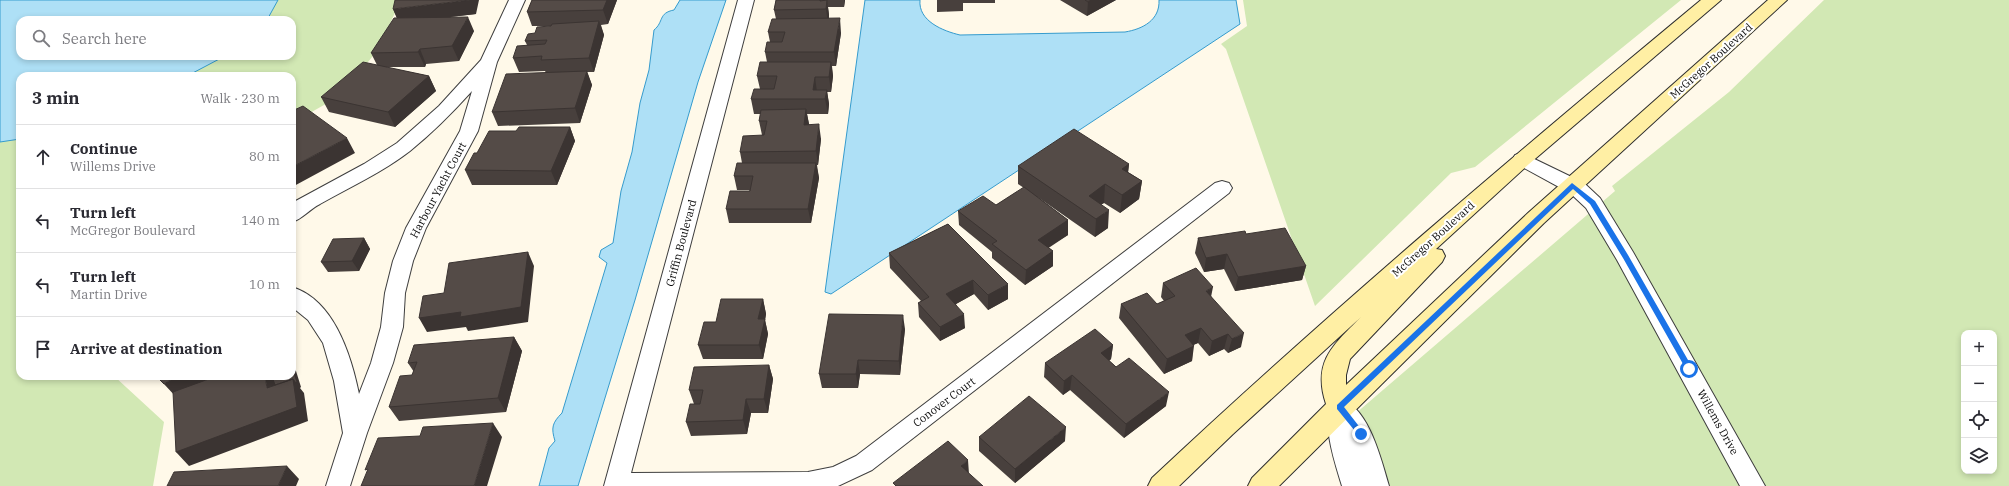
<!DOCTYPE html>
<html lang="en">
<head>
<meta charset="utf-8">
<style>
	body { margin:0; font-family:"IBM Plex Serif",serif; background:#f2f2f3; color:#2b2b33 }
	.controls { position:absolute; right:12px; bottom:12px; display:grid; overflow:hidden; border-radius:8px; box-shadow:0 2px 6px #0003 }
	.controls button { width:36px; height:36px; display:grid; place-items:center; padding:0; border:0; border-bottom:1px solid #e1e1e2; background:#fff; color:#2b2b33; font:20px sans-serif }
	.stop { position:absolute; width:12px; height:12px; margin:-9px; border:3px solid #1a73e8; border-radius:50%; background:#fff }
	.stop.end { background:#1a73e8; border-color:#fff; box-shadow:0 1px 4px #0008 }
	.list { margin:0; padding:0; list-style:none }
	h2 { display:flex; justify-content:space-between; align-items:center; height:52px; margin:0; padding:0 16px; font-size:17px }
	h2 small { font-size:13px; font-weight:400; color:#7c7c81 }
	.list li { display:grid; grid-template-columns:26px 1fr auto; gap:12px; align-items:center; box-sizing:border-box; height:64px; padding:0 16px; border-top:1px solid #e1e1e2 }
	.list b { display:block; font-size:15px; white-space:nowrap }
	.list p { margin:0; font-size:13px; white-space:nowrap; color:#7c7c81 }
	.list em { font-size:13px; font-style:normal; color:#7c7c81 }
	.icon { flex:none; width:22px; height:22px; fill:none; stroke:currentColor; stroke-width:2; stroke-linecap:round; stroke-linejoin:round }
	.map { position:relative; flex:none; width:2009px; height:486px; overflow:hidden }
	.search { position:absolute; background:#fff; box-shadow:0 2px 6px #0003; left:16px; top:16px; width:280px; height:44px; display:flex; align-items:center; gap:10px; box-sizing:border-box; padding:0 14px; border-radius:12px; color:#7c7c81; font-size:15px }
	.panel { position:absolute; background:#fff; box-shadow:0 2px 6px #0003; left:16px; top:72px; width:280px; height:308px; border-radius:12px }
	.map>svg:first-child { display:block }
</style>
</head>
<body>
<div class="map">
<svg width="2009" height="486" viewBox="0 0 2009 486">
	<rect width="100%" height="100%" fill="#fff9e9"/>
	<path fill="#d2e8b4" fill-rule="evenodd" d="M0,0H401L377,51L340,96L292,123V76H20V376H114L164,422L153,486H0ZM20,20H292V56H20Z
		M1243,0H1681L1475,167L1451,173L1315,306L1226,49L1221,44L1247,26Z
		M1824,0H2009V486H1386L1355,414L1615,191L1612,186L1729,92ZM1964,333H1994V471H1964Z"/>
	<path fill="#aee0f6" stroke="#359bcd" d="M0,0H278L267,20H20V56H225L187,76H20V139L0,142Z
		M680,0H726L698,82L635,300L578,486H539L549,448L555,441C551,428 552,423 562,413L607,263L599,257L601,250L613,243L621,191L632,152L640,103L649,70L654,30C664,22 658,13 674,10Z
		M865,0H920C918,21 943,31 960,35L1125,32C1143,29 1160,20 1159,0H1236L1240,24L831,294L825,292Z"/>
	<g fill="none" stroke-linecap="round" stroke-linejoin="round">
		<defs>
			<path id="minor" d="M509,0H525L497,62L478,131L426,228L413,261L405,293L403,327L393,363L367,433L350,486H326L343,433L334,381L323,343L308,320L292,307V287C334,300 351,355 359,394L371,363L381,327L385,293L393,261L406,228L460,131L472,91C453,112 432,133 410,151C383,172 350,187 320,204C310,209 302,219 292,222V203L364,164L397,143L439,106L481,60Z
				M738,0H754L631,473L808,472L833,467L856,456L1215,183L1222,181L1229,183L1232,188L1229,193L872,470L838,486H604Z
				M1522,153L1584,183L1600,198L1633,252L1765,486H1740L1617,260L1586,208L1570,193L1515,163L1513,159L1515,155Z
				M1340,398C1369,408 1381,459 1389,486H1342C1335,463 1321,423 1332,400Z"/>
			<path id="secondary" d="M1701,0H1721L1529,164L1436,249L1442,250L1445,256L1442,262L1350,359L1346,375V385L1528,213L1768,0H1787L1544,223L1279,486H1248L1252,478L1326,404C1312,362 1333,345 1361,317L1233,434L1179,486H1148L1152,478C1329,312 1514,155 1701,0Z"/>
		</defs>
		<use href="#minor" stroke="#3e3e3e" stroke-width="2"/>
		<use href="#secondary" stroke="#2d2d2d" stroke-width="2"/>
		<use href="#minor" fill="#fff" fill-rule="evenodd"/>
		<use href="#secondary" fill="#ffefa4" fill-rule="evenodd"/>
	</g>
	<path fill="#48403d" d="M532,0H617L608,24L601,25L604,35L594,72H587L592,85L580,123L498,126L492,112L546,73L545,71L519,72L513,58L527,45L525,41L535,33L551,26H532L527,12Z
		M776,0H845L844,7H828L829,15V19L841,33L836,66H832L833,76L831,92H827L829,104L828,114H807L809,124L821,139L818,165H817L819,178L811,223H729L726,209L750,190H737L734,176L742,163L740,152L762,135L759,121L761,114H754L751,99L760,89L757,76L767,62L765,52L770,42L768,32L776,19L774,10Z
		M937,0H995V3H963V11L937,12Z
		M1060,0H1116L1087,16Z
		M393,9L476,14L450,17L474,31L459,61L426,64L425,67H385L429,76L436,91L395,127L329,112L321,97L377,65L371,53L397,18Z
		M570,127L575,141L557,185H472L465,170L516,131Z
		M1129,164L1128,172L1142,181L1139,199L1120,213L1104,203L1101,204L1108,228L1095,237L1036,196L1068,220V235L1048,247L1053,251V266L1025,285L992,258V252L959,225L958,211L996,205L1024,188L1018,184V166Z
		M948,224L1008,299L988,310L974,294L956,304L965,328L940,341L919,317L918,303L921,301L890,268L889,253Z
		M1246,234L1306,266L1302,280L1235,291L1224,269L1204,272L1195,253L1198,238Z
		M364,238L370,249L359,271L328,272L321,262Z
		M1163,283L1211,296L1241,347L1228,353L1224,349L1209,356L1198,343L1193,345L1192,361L1164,374L1119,318L1121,304H1157L1164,301L1161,297Z
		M763,299L766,314L765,320L768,334L763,359H703L698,345L716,322Z
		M905,329L900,375L860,374L858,388H822L819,374Z
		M514,337L522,351L506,412L399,421L389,407L412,375L414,372L408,363Z
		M1113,345L1111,359L1109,361L1166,406L1124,438L1070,390L1063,395L1044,377L1045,363Z
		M769,365L773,379L768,413H751L747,434L691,436L686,422L694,404L689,390Z
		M979,437L1065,441L1015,483L979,451Z"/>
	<path fill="#3b3432" d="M470,0H479L476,14L399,23L393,9Z
		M607,0H617L608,24L603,10Z
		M827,0L829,15L828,24L826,9Z
		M844,0H845L844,7Z
		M1091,0H1116L1087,16L1088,2Z
		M468,17L474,31L459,61L452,46Z
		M840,18L841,33L836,66L834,52Z
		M599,21L604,35L594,72L589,58Z
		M420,49L426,64L425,67L418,52Z
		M831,62L833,76L831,92L829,77Z
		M587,71L592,85L580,123L575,108Z
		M429,76L436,91L395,127L388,112Z
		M815,77L817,92L813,90Z
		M827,90L829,104L828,114L825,99Z
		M806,109L809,124L807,139L804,125Z
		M819,124L821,139L818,165L816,151Z
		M570,127L575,141L557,185L551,171Z
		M347,138L355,153L294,186L292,184V167Z
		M816,163L819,178L811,223L808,209Z
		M1129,164L1127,182L1122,169Z
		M1142,181L1139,199L1120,213L1122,195Z
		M1105,184L1104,203L1088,213L1089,196Z
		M1109,210L1108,228L1095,237L1096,219Z
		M1068,220V235L1038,255V240Z
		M364,238L370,249L359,271L352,261Z
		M1053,251V266L1025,285L1026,270Z
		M528,252L534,266L528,322L468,331L466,327L427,332L419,318Z
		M1227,254L1224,269L1204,272L1206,258Z
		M1306,266L1302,280L1235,291L1238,277Z
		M973,280L974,294L947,309L946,294Z
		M1008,284V299L988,310V295Z
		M1213,287L1210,302L1206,291Z
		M763,299L766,314L765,320L768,334L763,359L759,345L758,319Z
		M964,314L965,328L940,341V327Z
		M903,315L905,329L900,375L899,361Z
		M1201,328L1198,343L1182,350L1185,335Z
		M1244,333L1241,347L1228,353L1232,339Z
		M1228,334L1224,349L1209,356L1212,341Z
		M514,337L522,351L506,412L498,398Z
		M1113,345L1111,359L1099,368L1101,353Z
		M1194,346L1192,361L1164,374L1167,359Z
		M858,360L860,374L858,388L856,374Z
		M769,365L773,379L768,413L764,399Z
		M292,367L296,371L301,387L300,388L304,393L308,421L189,466L176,452L281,396Z
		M1072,375L1070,390L1063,395L1064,381Z
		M177,376H213L177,398L164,384Z
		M265,376H275L278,402L267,388Z
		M1169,392L1166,406L1124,438L1126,424Z
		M746,399L751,413L747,434L743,420Z
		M493,423L502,437L487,486H474Z
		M1066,427L1065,441L1015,483V469Z
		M968,460L969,474L961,466Z
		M287,466L299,479L296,486H278Z"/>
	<path fill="#544b47" stroke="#3b3432" d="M395,0H470L393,9Z
		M532,0H607L603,10L527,12Z
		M776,0H820V1L827,0L826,9L774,10Z
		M1085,0H1091L1088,2Z
		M468,17L452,46L420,49L418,52L371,53L394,18Z
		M840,18L834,52H765L767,42H782L785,32H768L772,19Z
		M599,21L589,58L541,60L542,56L513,58L517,46L545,44L547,40L525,41L528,34L535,33L537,27L551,26L552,24Z
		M363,62L429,76L388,112L321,97Z
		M760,62H831L829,77H815L813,90H827L825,99H751L754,89H774L777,76H757Z
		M587,71L575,108L492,112L506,74Z
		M303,106L347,138L292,167V111Z
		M806,109L804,125L819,124L816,151L740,152L743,136L764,135L767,121H759L761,110Z
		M519,127H570L551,171L465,170L474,153H477L489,131H516Z
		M1074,129L1129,164L1122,169L1142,181L1122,195L1105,184L1089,196L1109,210L1096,219L1018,166Z
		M737,163H816L808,209H726L730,191H750L753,176H734Z
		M1024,187L1068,220L1038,240L1053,251L1026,270L992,244L997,241L958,211L983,196L996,205Z
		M948,224L1008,284L988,295L973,280L946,294L964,314L940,327L918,303L929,297L889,253Z
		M1285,228L1306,266L1238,277L1227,254L1206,258L1198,238L1245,231L1246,234Z
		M364,238L352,261L321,262L333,239Z
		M528,252L521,307L460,317L461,312L419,318L423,296L444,293L449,263Z
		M1196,268L1213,287L1206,291L1244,333L1232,339L1228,334L1212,341L1201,328L1185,335L1194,346L1167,359L1121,304L1147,293L1157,304L1175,296L1163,283Z
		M721,299H763L758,319H765L759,345H698L704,322H716Z
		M829,314L903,315L899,361L858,360L856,374H819Z
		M1095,329L1113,345L1101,353L1116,367L1129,358L1169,392L1126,424L1072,375L1064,381L1045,363Z
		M514,337L498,398L389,407L400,376L412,375L417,362L408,363L414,345Z
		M769,365L764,399H746L743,420L686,422L690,404H700L703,390H689L694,367Z
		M292,367L297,382L296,383L293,379L275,385L272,376H292Z
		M156,376H177L164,384Z
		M217,376H265L267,388L293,379L297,407L176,452L173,392Z
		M1029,396L1066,427L1015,469L979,437Z
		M493,423L474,486H361L368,469L365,470L378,438L420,436L423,427Z
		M948,441L968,460L961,466L983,486H896L893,483Z
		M287,466L278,486H167L174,472Z"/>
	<path fill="#1a73e8" d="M1572,183L1595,201L1628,255L1692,367V371H1687L1623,258L1590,204L1573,189L1344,407L1365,434L1361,437L1359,436L1337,409V405Z"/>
	<g text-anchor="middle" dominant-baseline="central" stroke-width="4" stroke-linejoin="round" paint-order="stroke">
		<g font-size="11" fill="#0b0b0b" stroke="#fff">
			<text transform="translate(1711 61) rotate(-42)">McGregor Boulevard</text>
			<text transform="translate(438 190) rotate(-62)">Harbour Yacht Court</text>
			<text transform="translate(1433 239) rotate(-42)">McGregor Boulevard</text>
			<text transform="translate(681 243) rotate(-75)">Griffin Boulevard</text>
			<text transform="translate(944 402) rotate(-37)">Conover Court</text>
			<text transform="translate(1718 422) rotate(61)">Willems Drive</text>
		</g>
	</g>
</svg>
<div class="controls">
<button>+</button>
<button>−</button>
<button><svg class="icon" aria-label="locate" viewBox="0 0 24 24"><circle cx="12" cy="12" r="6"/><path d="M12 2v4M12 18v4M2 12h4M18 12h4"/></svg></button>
<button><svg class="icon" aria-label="layers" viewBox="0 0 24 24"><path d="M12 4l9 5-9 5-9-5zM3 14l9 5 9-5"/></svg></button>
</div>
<div class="stop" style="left:1689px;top:369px"></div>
<div class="stop end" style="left:1361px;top:434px"></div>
<div class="search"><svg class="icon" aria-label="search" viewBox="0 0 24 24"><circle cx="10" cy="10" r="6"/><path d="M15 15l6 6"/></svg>Search here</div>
<section class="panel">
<h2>3 min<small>Walk · 230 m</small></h2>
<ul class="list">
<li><svg class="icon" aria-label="ahead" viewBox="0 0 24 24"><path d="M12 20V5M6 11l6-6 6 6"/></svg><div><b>Continue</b><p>Willems Drive</p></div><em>80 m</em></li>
<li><svg class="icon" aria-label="left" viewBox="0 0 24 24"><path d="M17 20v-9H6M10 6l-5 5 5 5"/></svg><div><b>Turn left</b><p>McGregor Boulevard</p></div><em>140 m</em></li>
<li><svg class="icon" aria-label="left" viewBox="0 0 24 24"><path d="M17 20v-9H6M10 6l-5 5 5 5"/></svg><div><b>Turn left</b><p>Martin Drive</p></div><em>10 m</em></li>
<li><svg class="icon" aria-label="arrive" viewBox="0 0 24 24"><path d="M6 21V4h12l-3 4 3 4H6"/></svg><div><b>Arrive at destination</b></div></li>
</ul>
</section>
</div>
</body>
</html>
